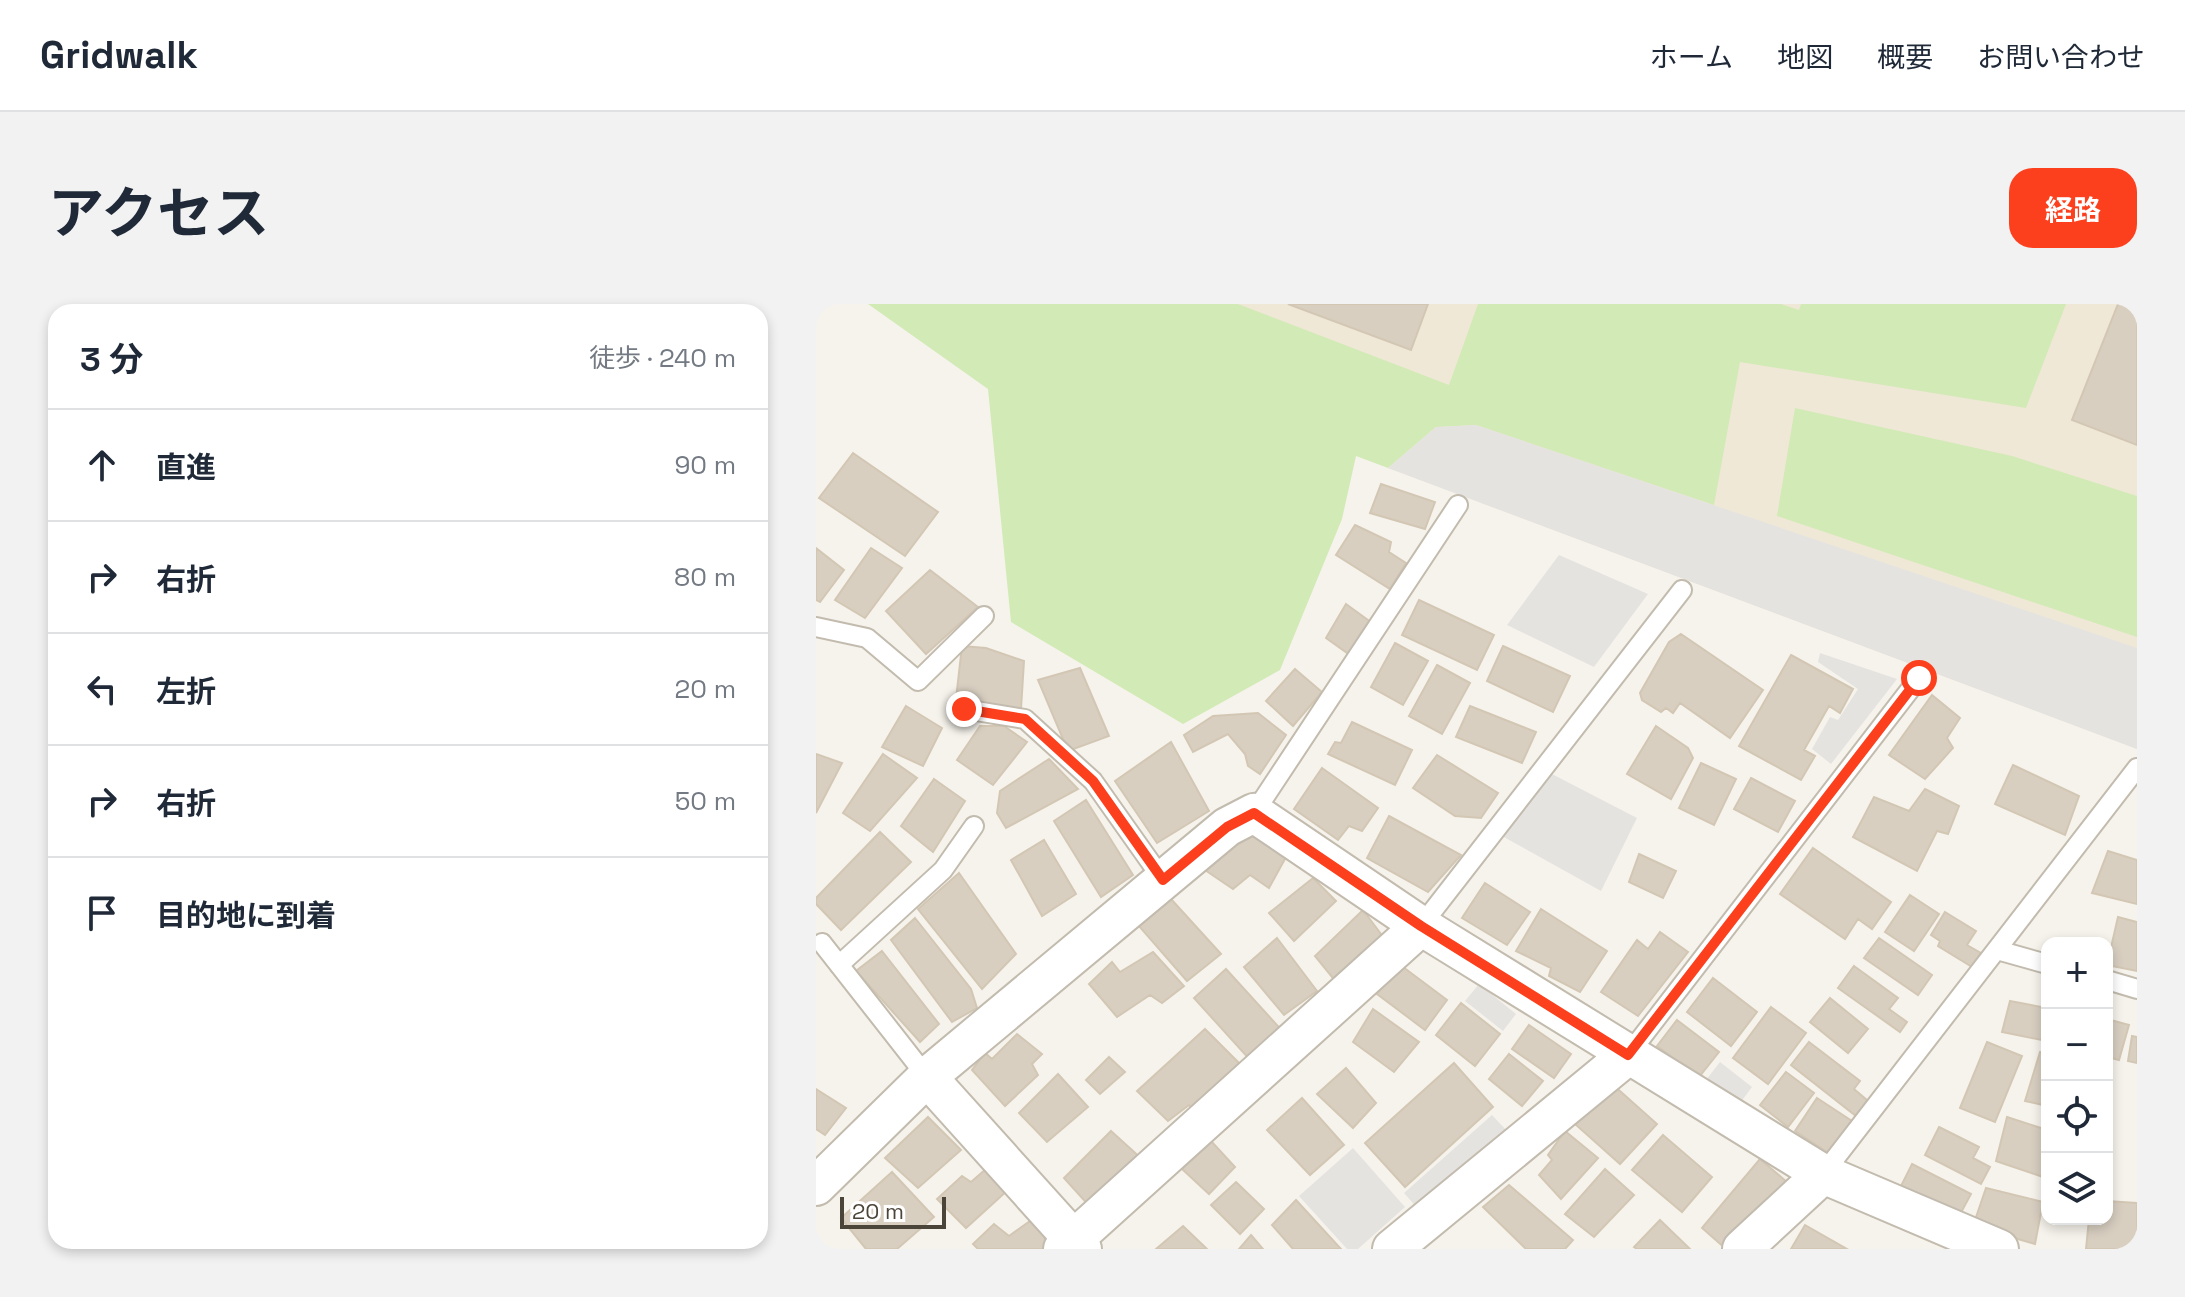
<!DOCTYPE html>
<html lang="ja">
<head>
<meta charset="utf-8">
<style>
	body { margin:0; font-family:"Space Grotesk","Noto Sans JP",sans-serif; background:#f2f2f3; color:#1f2937 }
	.controls { position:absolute; right:24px; bottom:24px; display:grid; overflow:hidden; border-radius:16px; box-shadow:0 4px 12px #0003 }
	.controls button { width:72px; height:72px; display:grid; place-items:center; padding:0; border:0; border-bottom:2px solid #e0e1e3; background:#fff; color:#1f2937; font:40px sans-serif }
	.scale { position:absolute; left:24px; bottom:20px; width:106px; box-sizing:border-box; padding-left:8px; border:4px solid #4b4439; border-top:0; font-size:22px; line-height:28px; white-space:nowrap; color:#4b4439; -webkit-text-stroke:6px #fff; paint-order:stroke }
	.stop { position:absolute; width:24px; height:24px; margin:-18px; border:6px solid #fc3f1d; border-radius:50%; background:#fff }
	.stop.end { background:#fc3f1d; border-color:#fff; box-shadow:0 2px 8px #0008 }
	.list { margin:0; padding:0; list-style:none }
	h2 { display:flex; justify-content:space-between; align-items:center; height:104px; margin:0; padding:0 32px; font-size:34px }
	h2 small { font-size:26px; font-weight:400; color:#747a83 }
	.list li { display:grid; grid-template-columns:52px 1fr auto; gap:24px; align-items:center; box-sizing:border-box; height:112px; padding:0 32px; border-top:2px solid #e0e1e3 }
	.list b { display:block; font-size:30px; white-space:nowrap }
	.list em { font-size:26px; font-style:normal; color:#747a83 }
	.icon { flex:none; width:44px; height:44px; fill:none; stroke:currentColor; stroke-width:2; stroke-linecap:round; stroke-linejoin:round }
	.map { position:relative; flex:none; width:1321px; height:945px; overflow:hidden; border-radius:24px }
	header { display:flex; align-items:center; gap:48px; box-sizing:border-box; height:112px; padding:0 40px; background:#fff; border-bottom:2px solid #e0e1e3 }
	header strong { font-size:38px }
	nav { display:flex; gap:44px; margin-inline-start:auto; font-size:28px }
	.intro { display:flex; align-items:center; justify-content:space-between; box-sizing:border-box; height:192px; padding:0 48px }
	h1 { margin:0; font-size:56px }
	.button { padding:20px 36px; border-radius:24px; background:#fc3f1d; color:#fff; font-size:28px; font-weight:700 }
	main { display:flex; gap:48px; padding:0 48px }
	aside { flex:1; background:#fff; border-radius:24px; box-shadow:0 4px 12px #0003 }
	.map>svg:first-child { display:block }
</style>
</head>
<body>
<header>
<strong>Gridwalk</strong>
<nav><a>ホーム</a><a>地図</a><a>概要</a><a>お問い合わせ</a></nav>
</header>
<div class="intro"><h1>アクセス</h1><a class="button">経路</a></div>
<main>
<aside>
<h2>3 分<small>徒歩 · 240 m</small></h2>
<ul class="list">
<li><svg class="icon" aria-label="ahead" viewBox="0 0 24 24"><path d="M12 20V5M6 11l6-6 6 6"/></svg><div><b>直進</b></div><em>90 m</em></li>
<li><svg class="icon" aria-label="right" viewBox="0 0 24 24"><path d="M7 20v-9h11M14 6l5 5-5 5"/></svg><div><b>右折</b></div><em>80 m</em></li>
<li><svg class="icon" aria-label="left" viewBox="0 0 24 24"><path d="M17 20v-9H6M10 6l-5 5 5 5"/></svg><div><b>左折</b></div><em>20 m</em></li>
<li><svg class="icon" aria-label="right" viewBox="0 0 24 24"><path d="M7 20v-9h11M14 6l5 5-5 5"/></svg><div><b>右折</b></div><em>50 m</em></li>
<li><svg class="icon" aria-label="arrive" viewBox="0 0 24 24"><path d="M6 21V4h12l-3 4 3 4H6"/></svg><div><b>目的地に到着</b></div></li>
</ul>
</aside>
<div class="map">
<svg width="1321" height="945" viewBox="0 0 1321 945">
	<rect width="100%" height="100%" fill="#f6f3ec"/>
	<path fill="#efe8d6" d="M422,0H1321V445L572,164L620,123Z"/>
	<path fill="#d2eab5" d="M52,0H422L633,81L662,0H965L983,6L985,0H1250L1210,104L924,58L898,201L660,121L620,123L572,164L540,152L526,215L464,366L367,420L195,318L172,85Z
		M979,104L1196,152L1321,192V333L961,212Z"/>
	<path fill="#e5e3e0" d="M660,121L1321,344V445L572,164L620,123Z
		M743,251L832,290L778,363L691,321Z
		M1004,349L1081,375L1015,460L996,445L1014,413L1022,416L1042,385L1002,358Z
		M734,469L821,514L785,587L686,532Z
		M663,680L700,710L687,727L649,697Z
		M904,758L936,783L919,806L886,781Z
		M676,811L692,828L603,906L588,889Z
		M537,844L589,903L542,945H531L483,892Z"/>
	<path fill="#d8cfc1" stroke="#d3c7b4" stroke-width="2" d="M472,0H612L595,46Z
		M1302,0H1321V141L1256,116Z
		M37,149L122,208L89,252L3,194Z
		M565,180L619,198L609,225L554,209Z
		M539,221L575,238L573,248L590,259L574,285L520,251Z
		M0,244L28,266L4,298L0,296Z
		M55,244L86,264L49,314L19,296Z
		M114,266L162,303L110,350L70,307Z
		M603,296L678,331L661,366L586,331Z
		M530,300L556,319L534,351L510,334Z
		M865,330L947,386L914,434L864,399L857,409L850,404L845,408L826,396L824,389L853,338Z
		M579,339L612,357L587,401L555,383Z
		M146,342L170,344L208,357L205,405L140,395Z
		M687,342L754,372L737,408L671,377Z
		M975,351L1037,385L1024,409L1013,402L988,446L999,452L985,476L923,442Z
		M621,361L654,379L626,430L593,412Z
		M264,364L293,432L252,447L222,376Z
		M479,365L506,388L477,422L450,397Z
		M1116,391L1144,414L1131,434L1137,444L1109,475L1073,451Z
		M90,402L126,424L107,462L66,443Z
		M654,402L720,428L706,459L640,433Z
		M442,409L470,431L444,470L432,462L429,450L412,430L377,448L368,431L397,412Z
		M536,418L596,446L579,481L512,450L519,438L525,439Z
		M164,422H188L211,438L177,481L141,456Z
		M840,422L872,444L877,454L855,495L811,470Z
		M355,438L393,507L341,539L299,477Z
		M0,450L26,459L0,509Z
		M67,450L101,474L54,527L27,509Z
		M621,451L682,489L665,514L639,512L597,484Z
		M233,455L262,485L190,524L181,509L184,487Z
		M885,459L920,475L898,521L863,504Z
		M1197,461L1263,492L1249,531L1179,500Z
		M506,464L562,504L546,527L533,522L522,536L478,505Z
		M935,474L979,497L962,528L918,505Z
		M118,475L149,497L117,548L85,522Z
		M1109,485L1143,502L1132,530L1121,527L1101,567L1037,533L1058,493L1093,507Z
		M270,496L317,571L285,593L238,517Z
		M573,512L645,551L612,588L551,554Z
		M64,528L95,558L25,626L0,600V594Z
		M430,528L470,553L453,584L434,571L417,585L386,564Z
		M228,536L260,590L226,612L195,556Z
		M997,544L1075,598L1056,625L1042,615L1029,635L964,590Z
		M1292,547L1321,556V600L1276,589Z
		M823,550L860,567L847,594L813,578Z
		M143,569L200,650L166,685L102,605Z
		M497,574L520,597L478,637L453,609Z
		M669,579L714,608L691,641L646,614Z
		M1094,591L1123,610L1098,647L1069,628Z
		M355,595L405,650L371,677L322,621Z
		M725,605L791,647L764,688L733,672L735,664L700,647Z
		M547,606L574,642L525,684L499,652Z
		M1129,608L1160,627L1151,641L1165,649L1156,663L1122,642L1124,637L1115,631Z
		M1302,613L1321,618V667L1291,661Z
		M99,614L155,685L161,704L136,718L75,636Z
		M844,628L872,648L822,712L785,688L821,636L832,645Z
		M461,634L501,687L468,711L428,663Z
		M1063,634L1116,671L1102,691L1048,654Z
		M66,647L123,720L104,738L40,667Z
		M337,648L368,682L346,699L334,691L301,713L273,680L296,658L304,668Z
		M583,660L631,696L609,726L561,690Z
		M1038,662L1082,694L1073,705L1091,718L1084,728L1022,684Z
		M410,665L470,731L435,757L378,694Z
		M897,674L941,708L915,742L871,708Z
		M1014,694L1052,725L1032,749L994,718Z
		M1194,697L1231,704V737L1186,728Z
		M645,699L684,730L659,762L620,731Z
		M955,703L990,729L952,780L917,754Z
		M557,705L603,738L578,768L537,738Z
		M1291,715L1313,721L1303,756L1291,753Z
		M861,716L903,748L883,773L841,742Z
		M713,721L755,750L738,774L696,745Z
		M389,725L430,766L377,805L373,801L352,817L321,787Z
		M201,730L226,750L216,760L222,771L189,802L156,766L169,749L176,755Z
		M1316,732L1321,733V759L1312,757Z
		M993,738L1044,777L1038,785L1052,797L1040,812L975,761Z
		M1171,738L1206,752L1179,818L1144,804Z
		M1224,748L1231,750V802L1209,797Z
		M693,750L727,777L706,802L673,775Z
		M293,753L309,768L284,790L270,776Z
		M638,759L677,803L589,883L549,839Z
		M530,764L560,799L537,824L501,790Z
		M970,768L998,789L972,823L944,801Z
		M242,770L272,803L231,838L203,809Z
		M795,779L841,820L804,860L759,820Z
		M0,785L30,804L9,831L0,825Z
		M486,794L528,841L494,871L451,826Z
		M1001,794L1036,817L1014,850L979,827Z
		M112,813L145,846L102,884L69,854Z
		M1191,813L1231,826L1230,874L1180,857Z
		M1123,823L1163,843L1157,854L1174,863L1165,880L1109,851Z
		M295,827L327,856L277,906L248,874Z
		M749,827L782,854L745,895L723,871L736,856L732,851Z
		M847,831L896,873L866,908L816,866Z
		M395,837L419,863L393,890L366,865Z
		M944,855L972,879L910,945L886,924Z
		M1096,860L1155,890L1141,916L1083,886Z
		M171,864L193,885L150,924L121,895L146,872L155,878Z
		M789,865L818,891L778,933L749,910Z
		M76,868L118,913L81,945H50L25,914Z
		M420,878L448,905L424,930L395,901Z
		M693,881L757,936L749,945H710L667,903Z
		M1170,884L1227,898L1219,940L1157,922Z
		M480,896L525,945H477L456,921Z
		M1291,897L1321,899V945H1270L1273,915H1291Z
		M844,916L874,945H821L818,943Z
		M214,917L235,938L228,945H162L157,940L178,920L193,932Z
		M989,921L1031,945H975Z
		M367,922L391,945H340Z
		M435,931L447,945H423Z"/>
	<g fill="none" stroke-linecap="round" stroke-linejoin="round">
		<defs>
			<path id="service" d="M0,323L51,334L102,377L168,312
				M148,405L209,415L277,477L347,576
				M438,509L642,201
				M605,622L866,286
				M6,639L111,773
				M1181,646L1231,660
				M23,661L127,566L158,522
				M1291,676L1321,685
				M812,751L1103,374
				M1007,870L1321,464"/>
			<path id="minor" d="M111,773L266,945
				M0,882L111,773L411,523L438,509L605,622L1007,870L1183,945
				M247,945L605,622
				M576,945L812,751
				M926,945L1007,870"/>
		</defs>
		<use href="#service" stroke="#c2bbae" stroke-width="22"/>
		<use href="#minor" stroke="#c2bbae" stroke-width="42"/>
		<use href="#service" stroke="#fff" stroke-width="18"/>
		<use href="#minor" stroke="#fff" stroke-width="38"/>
	</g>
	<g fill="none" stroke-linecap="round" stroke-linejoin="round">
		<path stroke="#fc3f1d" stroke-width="10" d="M148,405L209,415L277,477L347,576L411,523L438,509L605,622L812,751L1103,374"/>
	</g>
</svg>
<div class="controls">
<button>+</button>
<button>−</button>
<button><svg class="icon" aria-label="locate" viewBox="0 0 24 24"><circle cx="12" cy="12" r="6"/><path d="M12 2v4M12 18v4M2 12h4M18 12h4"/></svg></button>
<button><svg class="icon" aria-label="layers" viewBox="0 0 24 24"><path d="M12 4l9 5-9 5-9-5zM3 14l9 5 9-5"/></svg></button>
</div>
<div class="scale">20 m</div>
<div class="stop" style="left:1103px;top:374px"></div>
<div class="stop end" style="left:148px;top:405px"></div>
</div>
</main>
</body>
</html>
